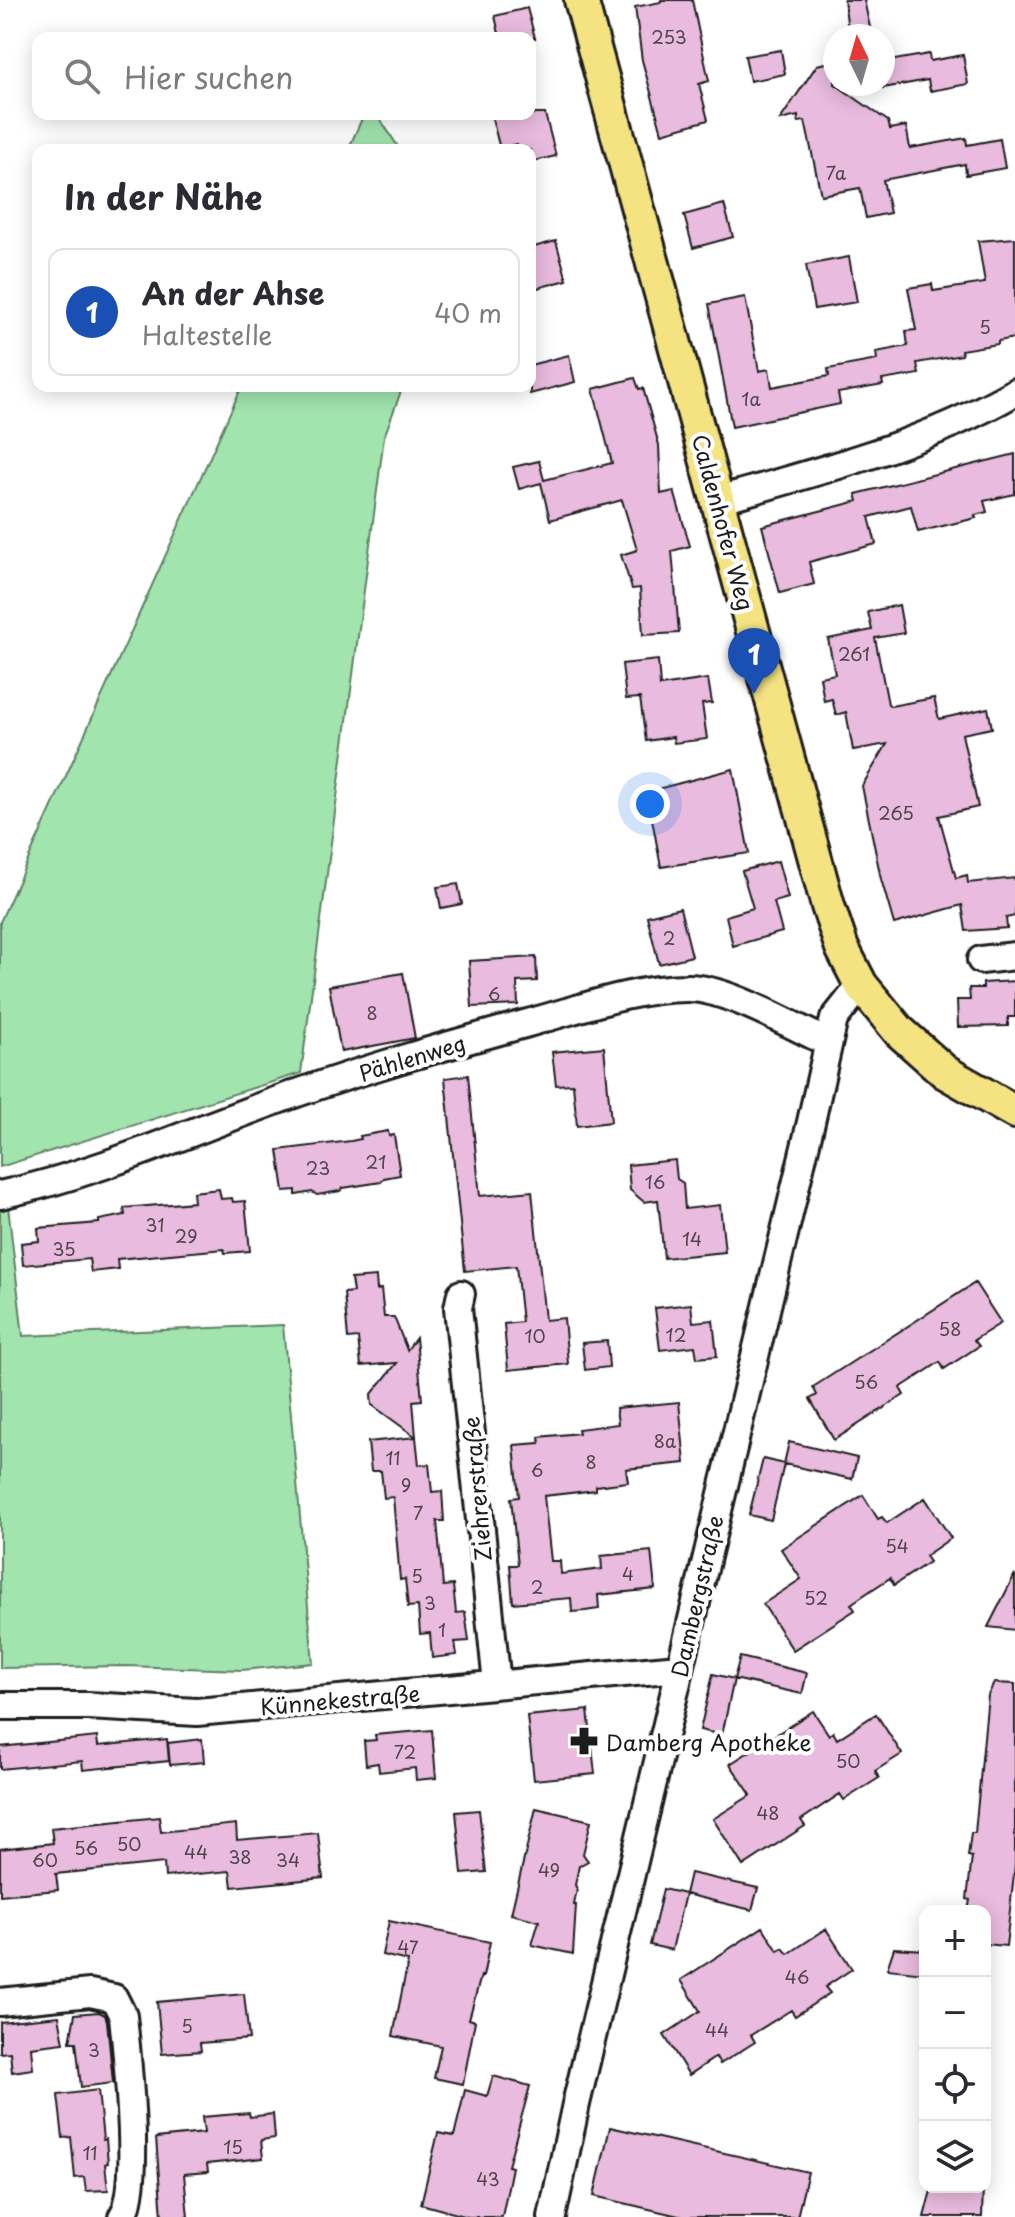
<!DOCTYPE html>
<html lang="de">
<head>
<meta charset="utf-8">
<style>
	body { margin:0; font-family:"Playpen Sans",sans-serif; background:#f2f2f3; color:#2b2b33 }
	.controls { position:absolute; right:24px; bottom:24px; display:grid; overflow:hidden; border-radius:16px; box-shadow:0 4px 20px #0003 }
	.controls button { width:72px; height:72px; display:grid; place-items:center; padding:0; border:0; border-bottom:2px solid #e1e1e2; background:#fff; color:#2b2b33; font:40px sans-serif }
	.compass { position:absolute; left:823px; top:24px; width:72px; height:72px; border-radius:50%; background:#fff; box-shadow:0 4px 20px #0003; rotate:355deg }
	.you { position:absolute; left:650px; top:804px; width:28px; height:28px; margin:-20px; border:6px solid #fff; border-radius:50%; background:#1a73e8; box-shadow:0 0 0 12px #1a73e833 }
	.badge { display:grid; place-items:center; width:52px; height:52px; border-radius:50%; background:#111827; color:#fff; font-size:26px; font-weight:700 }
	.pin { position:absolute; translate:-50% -66px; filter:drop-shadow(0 2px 4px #0008) }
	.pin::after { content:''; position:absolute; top:42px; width:28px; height:24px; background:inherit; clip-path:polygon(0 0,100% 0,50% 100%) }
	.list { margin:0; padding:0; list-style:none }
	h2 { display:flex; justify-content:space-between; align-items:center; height:104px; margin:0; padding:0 32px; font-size:34px }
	h2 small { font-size:26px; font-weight:400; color:#7c7c81 }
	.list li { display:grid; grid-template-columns:52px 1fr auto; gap:24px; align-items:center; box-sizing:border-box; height:128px; margin:0 16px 16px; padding:0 16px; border:2px solid #e1e1e2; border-radius:16px }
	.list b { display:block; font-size:30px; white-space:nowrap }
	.list p { margin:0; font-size:26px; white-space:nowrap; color:#7c7c81 }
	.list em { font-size:26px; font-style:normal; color:#7c7c81 }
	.icon { flex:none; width:44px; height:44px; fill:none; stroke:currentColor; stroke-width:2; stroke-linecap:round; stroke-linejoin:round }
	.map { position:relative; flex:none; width:1015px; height:2217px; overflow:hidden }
	.search { position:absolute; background:#fff; box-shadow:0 4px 20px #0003; left:32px; top:32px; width:504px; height:88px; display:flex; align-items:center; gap:20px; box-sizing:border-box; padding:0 28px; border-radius:16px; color:#7c7c81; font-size:30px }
	.panel { position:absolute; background:#fff; box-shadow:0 4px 20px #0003; left:32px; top:144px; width:504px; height:248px; border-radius:16px }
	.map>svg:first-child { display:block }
</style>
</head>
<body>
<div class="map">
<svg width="1015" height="2217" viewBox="0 0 1015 2217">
	<rect width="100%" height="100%" fill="#fff"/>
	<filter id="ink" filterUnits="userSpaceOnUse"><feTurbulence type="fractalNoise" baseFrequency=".0125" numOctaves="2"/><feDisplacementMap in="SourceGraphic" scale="16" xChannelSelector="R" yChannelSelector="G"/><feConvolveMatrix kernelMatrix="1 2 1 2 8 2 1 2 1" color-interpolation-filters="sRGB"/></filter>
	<g filter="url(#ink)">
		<path fill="#a1e4ae" stroke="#5e8065" stroke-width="2" d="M364,114H377L400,150H348Z
			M242,386H403L384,437L301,1073L0,1167V922Z
			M8,1206L23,1336L283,1325L313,1663L242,1670L126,1666L0,1668V1208Z"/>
		<path fill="#e9bbde" stroke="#1c1c1c" stroke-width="2" d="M661,0H692L709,81L699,84L708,120L662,133L642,60L635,7L661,2Z
			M844,0H864L871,32L849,36Z
			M527,8L535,38H500L495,16Z
			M781,50L785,74L750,81L745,56Z
			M929,54L930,61L963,55L968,84L930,91L928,80L883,88V62Z
			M835,61V84L888,121L890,129L906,126L910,148L966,138L967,145L1000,139L1005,168L966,175L965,164L883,180L890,213L866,218L860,188L821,195L805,121L798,122V116L780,120L817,65Z
			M491,114H545L556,156L530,162V150H518L516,144L500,149Z
			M724,204L733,237L693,248L684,215Z
			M1015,238V338L998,341V344L961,350L962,355L917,363L919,374L882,380L883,385L838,393L840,404L732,427L709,304L745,297L759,371L769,369L772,387L829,376L828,369L877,360L876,352L908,346L906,331L916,330L908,288L932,284L933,291L985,283L978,241Z
			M556,241L567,280L530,290V248Z
			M849,257L857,302L814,309L806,265Z
			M569,355L575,382L530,394V365Z
			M635,378L639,389L643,388L659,445L661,494L674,491L690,546L672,551L679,633L643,635L640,588L632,589L621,555L637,550L622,500L550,520L541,483L519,489L513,467L539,461L544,480L612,463L593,389Z
			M1015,454V494L984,501L987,512L975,515L976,518L918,532L911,506L869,517L876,544L809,562L814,584L780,593L762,526L858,501L856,494Z
			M899,605L904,633L875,638L888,704L891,706L934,698L939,719L988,708L992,728L962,734L978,807L939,816L956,878L967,875L968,883L1015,878V916L1006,918L1007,928L966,931L962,905L894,924L881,879L862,786L887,744L853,750L846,712L836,715L832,699L824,701L820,677L835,674L828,639L872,630L868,612Z
			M658,660L660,686L708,679L712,703L702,704L707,739L674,743L673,737L646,741L640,698L626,699L622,664Z
			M733,769L749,853L661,867L652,819L657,818L650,791Z
			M778,861L788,898L774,902L782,932L733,946L726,916L753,908L742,871Z
			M458,884L462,904L441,908L437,887Z
			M680,908L692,956L659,964L647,916Z
			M536,957L537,981L517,982L518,1005L472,1007L469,961Z
			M403,973L415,1038L341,1052L329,986Z
			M1015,981V1017H1008V1026L958,1027L957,1000H970L969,988H983V983Z
			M604,1047L611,1122L577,1126L573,1084L556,1085L552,1052Z
			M468,1075L480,1196L532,1191L545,1320L564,1318L568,1364L508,1370L504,1324L522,1322L516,1266L465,1271L445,1078Z
			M388,1131L389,1136L394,1135L400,1175L384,1178L381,1182L343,1188L340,1191L317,1195L312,1192L296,1195V1190L284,1191L278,1150L351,1141L361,1139L360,1136Z
			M675,1160L677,1179L683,1183L685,1209L720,1205L725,1252L664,1258L658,1200L644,1202L630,1190L628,1165Z
			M219,1189L221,1199L232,1198L233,1202L245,1201L250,1251L225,1253L224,1249L117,1259L118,1269L91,1272L89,1259L23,1265L21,1243L39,1241L38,1228L99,1223V1220L125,1215L124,1208L194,1202L193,1192Z
			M376,1277L377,1290L381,1289L384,1317H394L407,1350L416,1338L422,1400L413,1401L416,1437L372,1405L371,1395L397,1363L361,1366L358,1338L348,1339L344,1293L353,1292L351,1279Z
			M975,1283L1001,1323L974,1340L979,1346L944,1369L940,1362L900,1388L904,1395L834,1440L810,1399L817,1395L813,1387Z
			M691,1304L693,1322L713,1320L717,1356L697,1358L695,1346L660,1350L655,1308Z
			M607,1341L609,1367L585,1370L582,1343Z
			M679,1402L685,1463L626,1469L628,1482L596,1486V1490L544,1496L551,1561H560L561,1574L602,1569L601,1556L651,1551L655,1589L598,1595L599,1609L585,1611L572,1612L571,1598L513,1603L510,1565H518L511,1498L519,1497L514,1445L540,1443L539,1437L579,1433L578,1429L618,1424L616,1408Z
			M416,1437L419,1465L429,1464L432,1492L442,1491L444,1521H437L443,1586L453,1585L456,1613L465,1612L469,1641L455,1642L457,1655L432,1658L430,1633L420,1634L418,1606L408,1607L405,1579L400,1580L393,1497L384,1498L381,1471H371L368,1442Z
			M789,1442L857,1458L852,1479L784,1464Z
			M763,1459L784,1464L771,1520L749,1515Z
			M863,1495L878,1519L882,1517L887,1523L925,1498L951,1538L925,1556L929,1562L894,1585L890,1578L870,1591L851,1604L855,1610L793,1650L763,1604L801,1579L781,1549Z
			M1015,1574V1630L988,1627Z
			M740,1657L807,1673L802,1694L734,1679Z
			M713,1674L734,1679L722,1735L700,1730Z
			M994,1683L1015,1684V1865L1006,1946L985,1944V1911H968L970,1900L967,1899L972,1857L968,1856L971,1833H975L988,1695Z
			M588,1710L595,1774L534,1780L527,1716Z
			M813,1711L829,1735L833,1732L837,1739L876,1714L902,1754L875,1771L879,1778L844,1800L840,1794L801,1820L805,1826L743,1866L713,1819L751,1795L730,1764Z
			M432,1730L436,1778L416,1780L415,1768L379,1772L378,1763L366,1765L364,1741L376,1740L375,1735Z
			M97,1737L98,1746L167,1739L169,1761L83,1770L82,1761L0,1769V1747Z
			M202,1739L204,1762L170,1765L168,1743Z
			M536,1808L591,1821L583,1854L588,1861L579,1866L575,1885L577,1889L574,1905H576L573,1954L532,1945L539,1921L511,1914Z
			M479,1810L486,1872L462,1874L456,1812Z
			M159,1817L161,1832L236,1824L237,1840L318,1833L323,1878L232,1887L230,1871L165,1877L164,1863L56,1874L58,1890L0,1895V1849L53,1843L51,1828Z
			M690,1873L758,1888L752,1910L685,1894Z
			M663,1889L685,1894L672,1950L650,1945Z
			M389,1921L490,1942L483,1977L481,1976L469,2019L475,2021L463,2084L434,2078L441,2046L393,2036L408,1961L382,1955Z
			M763,1927L778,1951L783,1948L788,1954L826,1929L852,1969L825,1987L830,1993L795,2016L791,2010L751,2035L755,2042L720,2064L716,2057L689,2075L664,2035L700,2011L681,1980Z
			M894,1948L925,1950V1973L887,1969Z
			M244,1994L249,2039L200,2043L201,2051L162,2054L157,2002Z
			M99,2012L105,2015L107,2021L113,2083L81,2087L76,2042H70L75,2014Z
			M59,2016L64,2043L31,2047L33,2069L12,2072L10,2052L0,2053V2022Z
			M493,2076L530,2086L508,2166L512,2167L502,2217H468L421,2204L438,2133L454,2136L465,2090L487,2096Z
			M98,2090L103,2140L106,2139L108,2163L105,2164L108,2190L86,2191L84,2177L75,2178L71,2137L63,2138L58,2095Z
			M249,2113L250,2117L273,2114L275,2138L261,2140L263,2158L207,2164L208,2172L184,2174L188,2217H162L156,2138L204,2133L202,2117Z
			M610,2127L808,2172L797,2217H683L594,2196Z
			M932,2187H983L982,2217H924Z"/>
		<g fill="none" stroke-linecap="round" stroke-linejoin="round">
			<defs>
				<path id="minor" d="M718,500C820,471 923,445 1015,392
					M981,960L1015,956
					M0,1195C105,1172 202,1126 303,1091C377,1065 453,1044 528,1023C580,1009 634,988 687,988C725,987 792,1026 827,1042
					M461,1294L458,1308L497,1684
					M0,1706H88L197,1712L679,1668
					M0,2002L90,1993L114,1998L123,2016C127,2055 142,2189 122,2217
					M552,2217L576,2104L811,1122L834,1019L861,985"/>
				<path id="major" d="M581,0L828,906L842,948L861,985L899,1031L945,1072L1015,1112"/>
			</defs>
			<use href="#minor" stroke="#1c1c1c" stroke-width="32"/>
			<use href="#major" stroke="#1c1c1c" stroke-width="38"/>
			<use href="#minor" stroke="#fff" stroke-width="26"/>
			<use href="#major" stroke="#f5e382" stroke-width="32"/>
		</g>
	</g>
	<defs>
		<symbol id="pharmacy-bare" viewBox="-9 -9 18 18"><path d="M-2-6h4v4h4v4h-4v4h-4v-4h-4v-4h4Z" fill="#1c1c1c" stroke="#fff" stroke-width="2.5" paint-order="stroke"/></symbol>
	</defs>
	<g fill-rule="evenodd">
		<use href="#pharmacy-bare" x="564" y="1721" width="40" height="40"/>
	</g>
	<g text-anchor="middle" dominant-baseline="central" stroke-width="8" stroke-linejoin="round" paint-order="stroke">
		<g font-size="18" fill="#4f444c">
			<text x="669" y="36">253</text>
			<text x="836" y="172">7a</text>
			<text x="985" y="326">5</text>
			<text x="751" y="398">1a</text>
			<text x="854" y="653">261</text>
			<text x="896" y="812">265</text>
			<text x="669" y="937">2</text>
			<text x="494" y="993">6</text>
			<text x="372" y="1012">8</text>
			<text x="376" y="1161">21</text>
			<text x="318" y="1167">23</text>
			<text x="655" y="1181">16</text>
			<text x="155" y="1224">31</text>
			<text x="186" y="1235">29</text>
			<text x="692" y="1238">14</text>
			<text x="64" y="1248">35</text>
			<text x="950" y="1328">58</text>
			<text x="676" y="1334">12</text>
			<text x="535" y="1335">10</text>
			<text x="866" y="1381">56</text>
			<text x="665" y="1440">8a</text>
			<text x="393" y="1457">11</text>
			<text x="591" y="1461">8</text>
			<text x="537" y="1469">6</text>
			<text x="406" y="1484">9</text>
			<text x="418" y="1512">7</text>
			<text x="897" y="1545">54</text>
			<text x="628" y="1573">4</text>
			<text x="417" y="1575">5</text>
			<text x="537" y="1586">2</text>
			<text x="816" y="1597">52</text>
			<text x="430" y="1602">3</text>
			<text x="442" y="1629">1</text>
			<text x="405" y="1751">72</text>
			<text x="848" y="1760">50</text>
			<text x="768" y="1812">48</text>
			<text x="129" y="1843">50</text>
			<text x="86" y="1847">56</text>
			<text x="196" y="1851">44</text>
			<text x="240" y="1856">38</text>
			<text x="45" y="1859">60</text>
			<text x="288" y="1859">34</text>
			<text x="549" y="1869">49</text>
			<text x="408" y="1946">47</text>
			<text x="797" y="1976">46</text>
			<text x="187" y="2025">5</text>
			<text x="717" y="2029">44</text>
			<text x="94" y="2049">3</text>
			<text x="233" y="2146">15</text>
			<text x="90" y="2152">11</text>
			<text x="488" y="2178">43</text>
		</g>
		<g font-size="22" fill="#1c1c1c" stroke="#fff">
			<text transform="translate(724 522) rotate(75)">Caldenhofer Weg</text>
			<text transform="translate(412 1057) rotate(-17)">Pählenweg</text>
			<text transform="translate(476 1489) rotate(-95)">Ziehrerstraße</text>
			<text transform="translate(696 1596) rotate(-77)">Dambergstraße</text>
			<text transform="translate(340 1699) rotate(-5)">Künnekestraße</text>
		</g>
		<g font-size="22" fill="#1c1c1c" stroke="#fff" text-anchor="start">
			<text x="606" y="1741">Damberg Apotheke</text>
		</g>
	</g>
</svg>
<div class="controls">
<button>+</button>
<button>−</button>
<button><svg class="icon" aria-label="locate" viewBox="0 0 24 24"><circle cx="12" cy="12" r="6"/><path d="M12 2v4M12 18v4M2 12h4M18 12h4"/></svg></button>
<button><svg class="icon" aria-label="layers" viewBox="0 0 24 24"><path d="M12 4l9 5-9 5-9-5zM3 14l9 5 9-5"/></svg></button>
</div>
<svg class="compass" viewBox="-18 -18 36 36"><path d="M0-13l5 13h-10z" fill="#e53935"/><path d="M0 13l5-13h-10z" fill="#7c7c81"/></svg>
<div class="you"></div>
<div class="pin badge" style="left:754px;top:694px;background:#1a4fb4">1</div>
<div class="search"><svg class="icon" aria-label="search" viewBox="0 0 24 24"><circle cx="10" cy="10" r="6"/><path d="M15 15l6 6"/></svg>Hier suchen</div>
<section class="panel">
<h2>In der Nähe<small></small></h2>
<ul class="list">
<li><span class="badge" style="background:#1a4fb4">1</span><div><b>An der Ahse</b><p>Haltestelle</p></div><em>40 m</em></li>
</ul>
</section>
</div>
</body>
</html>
